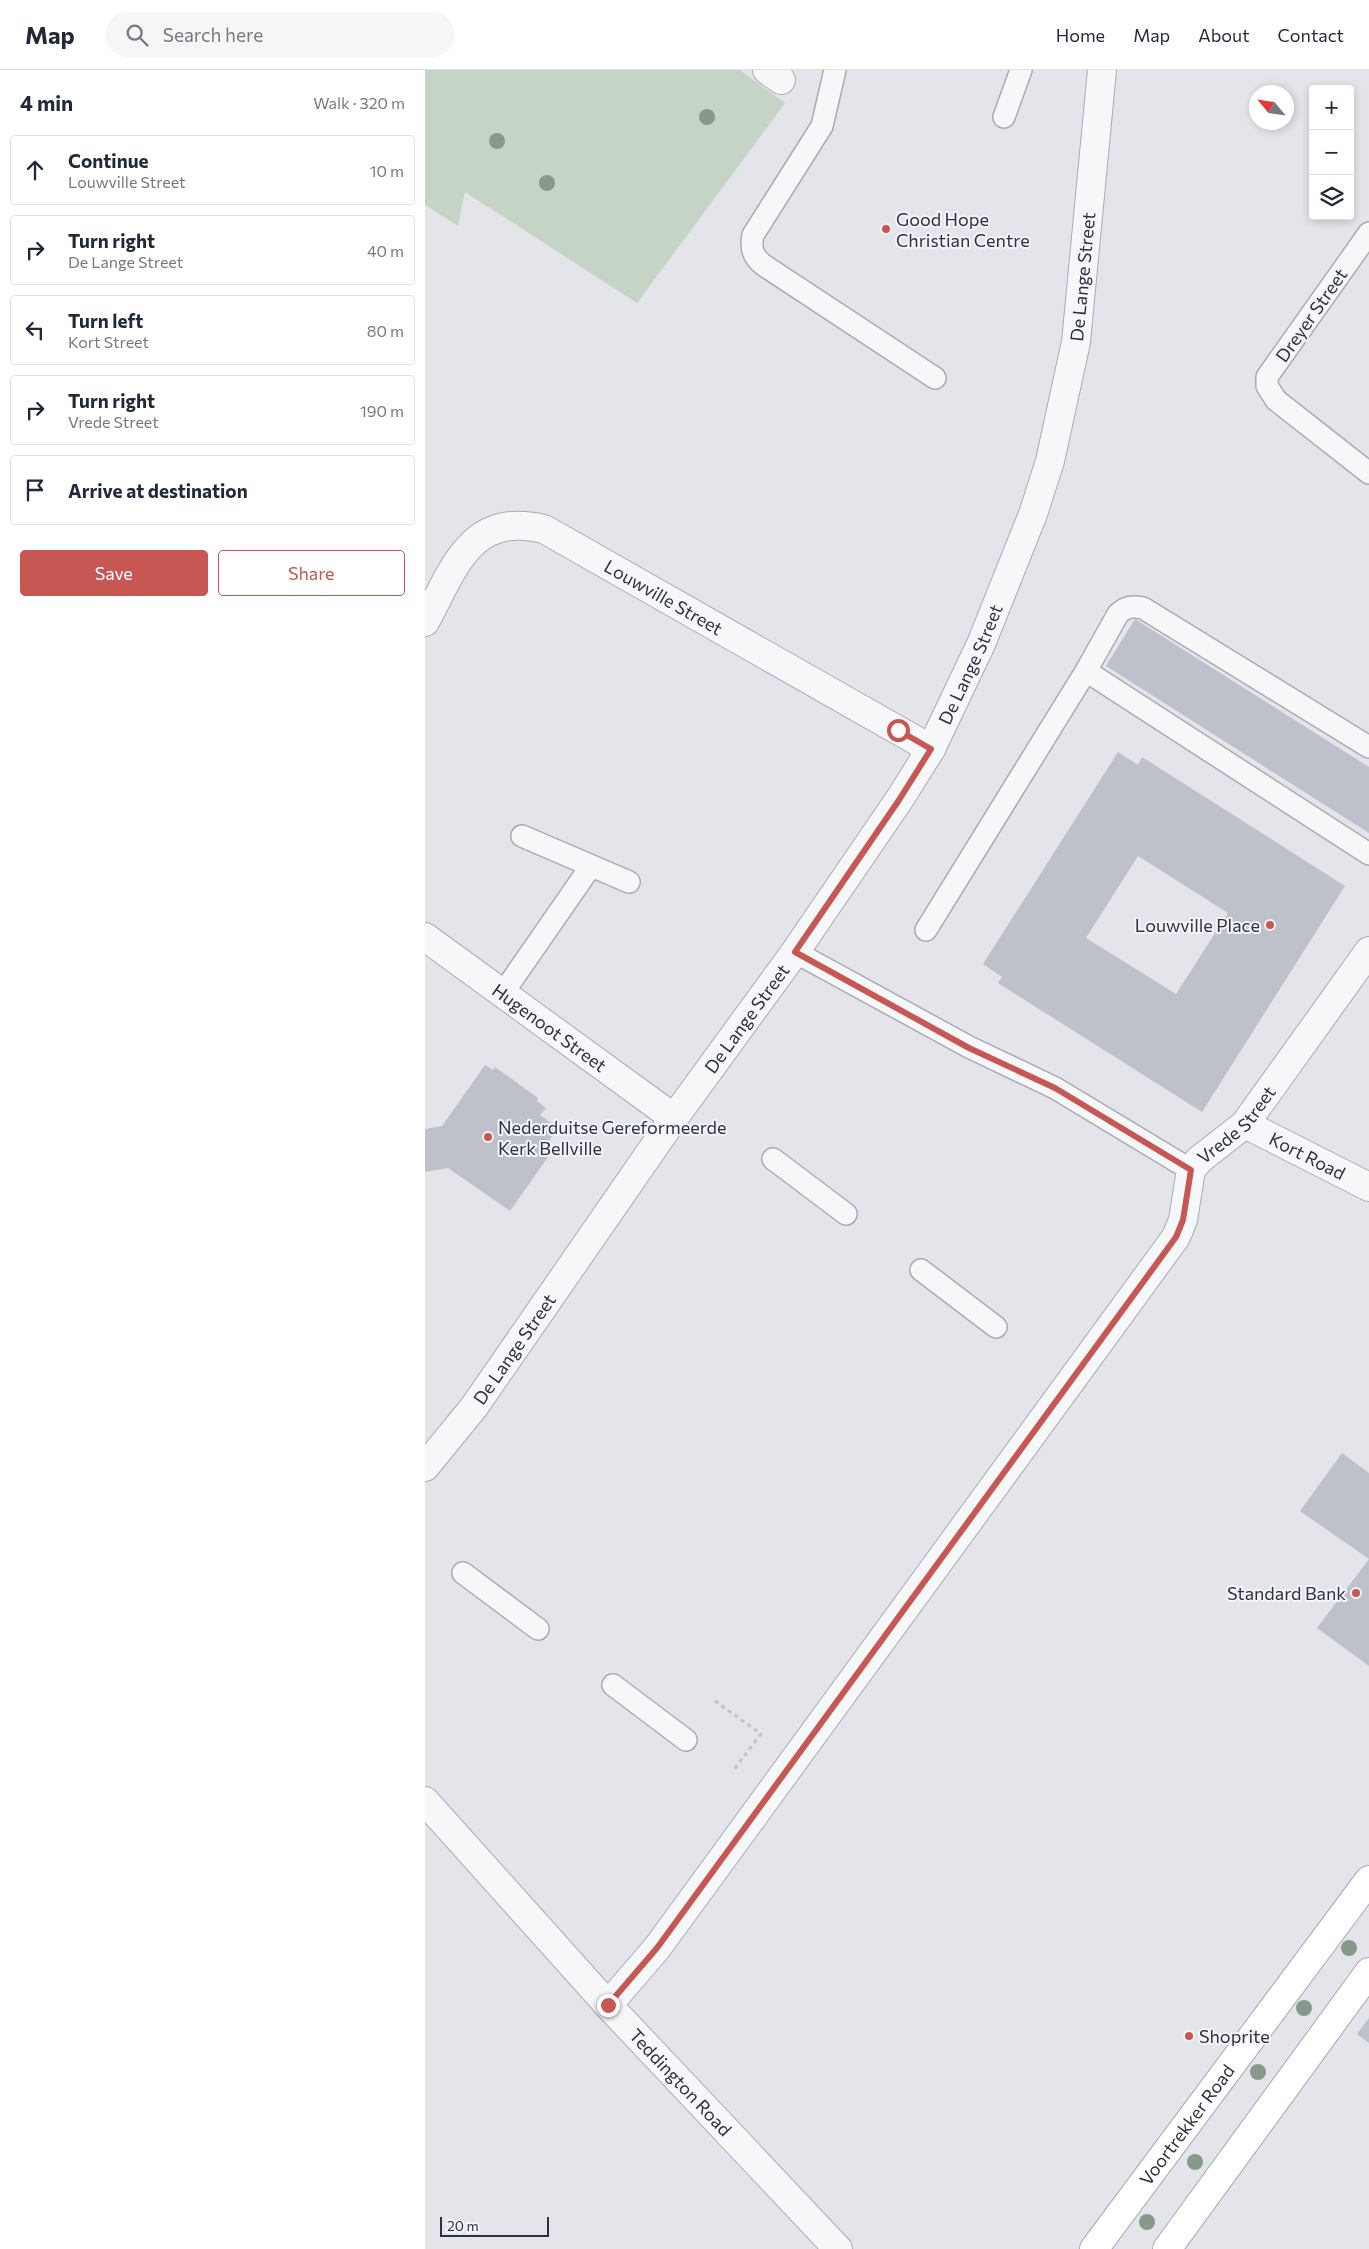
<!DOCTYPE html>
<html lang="en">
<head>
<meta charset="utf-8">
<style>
	body { margin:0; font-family:Commissioner,sans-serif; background:#f6f6f7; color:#1f2937 }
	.controls { position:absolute; right:15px; top:15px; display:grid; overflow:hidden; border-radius:5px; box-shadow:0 2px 8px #0003 }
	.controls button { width:45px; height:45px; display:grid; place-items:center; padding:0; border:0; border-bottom:1px solid #e0e1e3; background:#fff; color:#1f2937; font:25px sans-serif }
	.compass { position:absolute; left:824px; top:15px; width:45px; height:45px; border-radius:50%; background:#fff; box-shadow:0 2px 8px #0003; rotate:299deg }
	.scale { position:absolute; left:15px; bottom:12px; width:109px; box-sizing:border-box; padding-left:5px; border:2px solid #2c3042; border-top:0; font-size:14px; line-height:18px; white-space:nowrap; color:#2c3042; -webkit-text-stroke:4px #f3f4f8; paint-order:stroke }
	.stop { position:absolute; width:15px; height:15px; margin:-11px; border:4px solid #c65753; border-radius:50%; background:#fff }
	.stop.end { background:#c65753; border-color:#fff; box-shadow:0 1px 5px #0008 }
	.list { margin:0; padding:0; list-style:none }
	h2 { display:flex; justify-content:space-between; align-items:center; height:65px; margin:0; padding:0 20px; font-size:21px }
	h2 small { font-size:16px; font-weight:400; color:#747a83 }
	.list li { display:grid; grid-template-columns:32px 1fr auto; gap:15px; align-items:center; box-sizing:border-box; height:70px; margin:0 10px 10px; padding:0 10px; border:1px solid #e0e1e3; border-radius:5px }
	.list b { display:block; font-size:19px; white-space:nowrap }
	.list p { margin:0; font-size:16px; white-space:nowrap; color:#747a83 }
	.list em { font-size:16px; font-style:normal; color:#747a83 }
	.actions { display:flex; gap:10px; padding:15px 20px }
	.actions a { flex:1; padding:11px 0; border:1px solid #c65753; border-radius:5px; text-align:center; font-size:18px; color:#c65753 }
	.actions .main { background:#c65753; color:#fff }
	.icon { flex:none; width:28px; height:28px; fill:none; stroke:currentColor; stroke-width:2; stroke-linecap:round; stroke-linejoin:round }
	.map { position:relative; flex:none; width:944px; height:2179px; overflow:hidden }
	header { display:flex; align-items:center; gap:30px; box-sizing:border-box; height:70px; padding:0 25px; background:#fff; border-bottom:1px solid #e0e1e3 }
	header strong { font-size:24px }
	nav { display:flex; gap:28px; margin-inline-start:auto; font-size:18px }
	.search { width:350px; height:45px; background:#f6f6f7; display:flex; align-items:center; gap:12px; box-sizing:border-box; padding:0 18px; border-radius:28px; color:#747a83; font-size:19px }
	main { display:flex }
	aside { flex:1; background:#fff }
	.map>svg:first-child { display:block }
</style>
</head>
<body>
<header>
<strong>Map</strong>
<div class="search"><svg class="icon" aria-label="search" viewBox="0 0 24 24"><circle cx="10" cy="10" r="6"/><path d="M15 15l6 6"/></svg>Search here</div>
<nav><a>Home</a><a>Map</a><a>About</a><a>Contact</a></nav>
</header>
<main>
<aside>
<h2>4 min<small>Walk · 320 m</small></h2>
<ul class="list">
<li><svg class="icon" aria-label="ahead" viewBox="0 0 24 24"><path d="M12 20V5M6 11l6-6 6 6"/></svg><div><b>Continue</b><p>Louwville Street</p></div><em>10 m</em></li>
<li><svg class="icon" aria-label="right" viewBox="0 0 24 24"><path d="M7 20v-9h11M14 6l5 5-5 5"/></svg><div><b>Turn right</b><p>De Lange Street</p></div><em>40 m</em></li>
<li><svg class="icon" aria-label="left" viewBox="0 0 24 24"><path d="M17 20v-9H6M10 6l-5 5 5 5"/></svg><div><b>Turn left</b><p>Kort Street</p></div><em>80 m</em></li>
<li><svg class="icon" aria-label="right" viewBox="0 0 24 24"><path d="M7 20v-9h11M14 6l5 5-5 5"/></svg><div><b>Turn right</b><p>Vrede Street</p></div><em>190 m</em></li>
<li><svg class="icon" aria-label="arrive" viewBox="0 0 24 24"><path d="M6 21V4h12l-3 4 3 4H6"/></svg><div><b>Arrive at destination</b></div></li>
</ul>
<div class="actions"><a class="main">Save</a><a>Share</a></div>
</aside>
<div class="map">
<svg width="944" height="2179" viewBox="0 0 944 2179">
	<rect width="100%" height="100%" fill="#e4e5eb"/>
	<path fill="#c6d4c5" d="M0,0H315L360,33L212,233L40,122L33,156L0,135Z"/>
	<path fill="#bec0ca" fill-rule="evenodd" d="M710,549L944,697V763L681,596Z
		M693,682L713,695L717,687L920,816L777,1042L573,913L577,907L558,894ZM713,786L803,843L751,924L661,868Z
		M60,995L68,1000L70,997L113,1028L112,1031L121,1038L115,1045L133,1058L121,1075L128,1080L85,1141L23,1098L0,1102V1059L17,1056Z
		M917,1383L944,1403V1596L892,1558L944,1489L875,1441Z
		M944,1948V1973L932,1964Z"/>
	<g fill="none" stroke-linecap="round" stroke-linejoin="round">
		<defs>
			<path id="service" d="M410,0L397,56L328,165C325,179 328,188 340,196L510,308
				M579,47L596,0
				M944,163L842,307V316L851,330L944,403
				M661,601L944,784
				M97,766L204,812
				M501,860L661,601L693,544C702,536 707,536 718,538L944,677
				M370,882L544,977L630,1018L766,1100
				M78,923L166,796
				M348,1089L421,1144
				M496,1200L571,1257
				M38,1503L113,1559
				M188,1615L261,1670"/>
			<g id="minor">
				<path d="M342,0L356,10"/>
				<path id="s1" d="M0,552C29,499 45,441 119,459L506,679"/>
				<path id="s2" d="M0,867L249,1048"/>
				<path id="s3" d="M820,1054L944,1117"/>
				<path id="s4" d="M0,1397L49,1337L249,1048L370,882L474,730L506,679L556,574L608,444L625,391L651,272L677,0"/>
				<path id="s5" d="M0,1731L183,1935L413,2179"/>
				<path id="s6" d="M183,1935L232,1878L751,1167L758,1150L766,1100L774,1090L820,1054L944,881"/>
			</g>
			<g id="primary">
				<path id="s7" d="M669,2179L944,1810"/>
				<path d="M742,2179L944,1902"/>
			</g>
		</defs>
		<use href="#service" stroke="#a9abb5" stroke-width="24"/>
		<use href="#minor" stroke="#a9abb5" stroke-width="30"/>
		<use href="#primary" stroke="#a4a8b6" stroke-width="30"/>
		<path stroke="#c1c3c9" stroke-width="3" stroke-dasharray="4 4" stroke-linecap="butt" d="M290,1631L336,1664L307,1702"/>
		<use href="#service" stroke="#f6f7f9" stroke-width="21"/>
		<use href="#minor" stroke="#f6f7f9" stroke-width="28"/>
		<use href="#primary" stroke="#fff" stroke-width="28"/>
	</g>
	<g fill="#879a8a">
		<circle cx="282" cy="47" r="8"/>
		<circle cx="72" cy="71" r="8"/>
		<circle cx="122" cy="113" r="8"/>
		<circle cx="924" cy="1878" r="8"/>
		<circle cx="879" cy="1938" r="8"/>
		<circle cx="833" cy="2002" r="8"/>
		<circle cx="770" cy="2092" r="8"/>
		<circle cx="722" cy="2152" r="8"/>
	</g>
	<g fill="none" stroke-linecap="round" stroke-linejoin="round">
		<path stroke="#c65753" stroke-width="6" d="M183,1935L232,1878L751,1167L758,1150L766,1100L630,1018L544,978L370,882L474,730L506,679L473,660"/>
	</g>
	<g fill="#c65753" stroke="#f3f4f8" stroke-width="2">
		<circle cx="461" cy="159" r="5"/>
		<circle cx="845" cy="855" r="5"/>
		<circle cx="63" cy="1067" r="5"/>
		<circle cx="931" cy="1523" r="5"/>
		<circle cx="764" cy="1966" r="5"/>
	</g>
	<g text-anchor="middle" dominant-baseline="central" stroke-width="4" stroke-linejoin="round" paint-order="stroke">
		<g font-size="18" fill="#2c3042" stroke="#f3f4f8" text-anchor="start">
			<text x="471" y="149">Good Hope<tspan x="471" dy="21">Christian Centre</tspan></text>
			<text x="835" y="855" text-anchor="end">Louwville Place</text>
			<text x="73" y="1057">Nederduitse Gereformeerde<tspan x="73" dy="21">Kerk Bellville</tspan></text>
			<text x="921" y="1523" text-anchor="end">Standard Bank</text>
			<text x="774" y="1966">Shoprite</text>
		</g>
		<g font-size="18" fill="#2c3042" stroke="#f3f4f8">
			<text stroke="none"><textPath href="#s4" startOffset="1378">De Lange Street</textPath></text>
			<text transform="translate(886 245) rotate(-55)">Dreyer Street</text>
			<text stroke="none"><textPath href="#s1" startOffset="306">Louwville Street</textPath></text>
			<text stroke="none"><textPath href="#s4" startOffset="972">De Lange Street</textPath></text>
			<text stroke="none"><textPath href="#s4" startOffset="552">De Lange Street</textPath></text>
			<text stroke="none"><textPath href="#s2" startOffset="154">Hugenoot Street</textPath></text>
			<text stroke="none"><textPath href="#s6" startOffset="1089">Vrede Street</textPath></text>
			<text stroke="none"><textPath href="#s3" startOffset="70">Kort Road</textPath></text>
			<text stroke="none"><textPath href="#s4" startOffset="148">De Lange Street</textPath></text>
			<text stroke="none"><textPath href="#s5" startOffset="380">Teddington Road</textPath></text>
			<text stroke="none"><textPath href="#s7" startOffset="155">Voortrekker Road</textPath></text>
		</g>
	</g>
</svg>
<div class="controls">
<button>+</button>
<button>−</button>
<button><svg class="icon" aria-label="layers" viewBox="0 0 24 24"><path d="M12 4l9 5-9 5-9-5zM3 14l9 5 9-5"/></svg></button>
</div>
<svg class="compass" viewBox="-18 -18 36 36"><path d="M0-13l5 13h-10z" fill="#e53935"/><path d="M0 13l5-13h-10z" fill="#747a83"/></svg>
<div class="scale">20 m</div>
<div class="stop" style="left:473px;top:660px"></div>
<div class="stop end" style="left:183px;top:1935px"></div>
</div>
</main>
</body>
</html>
